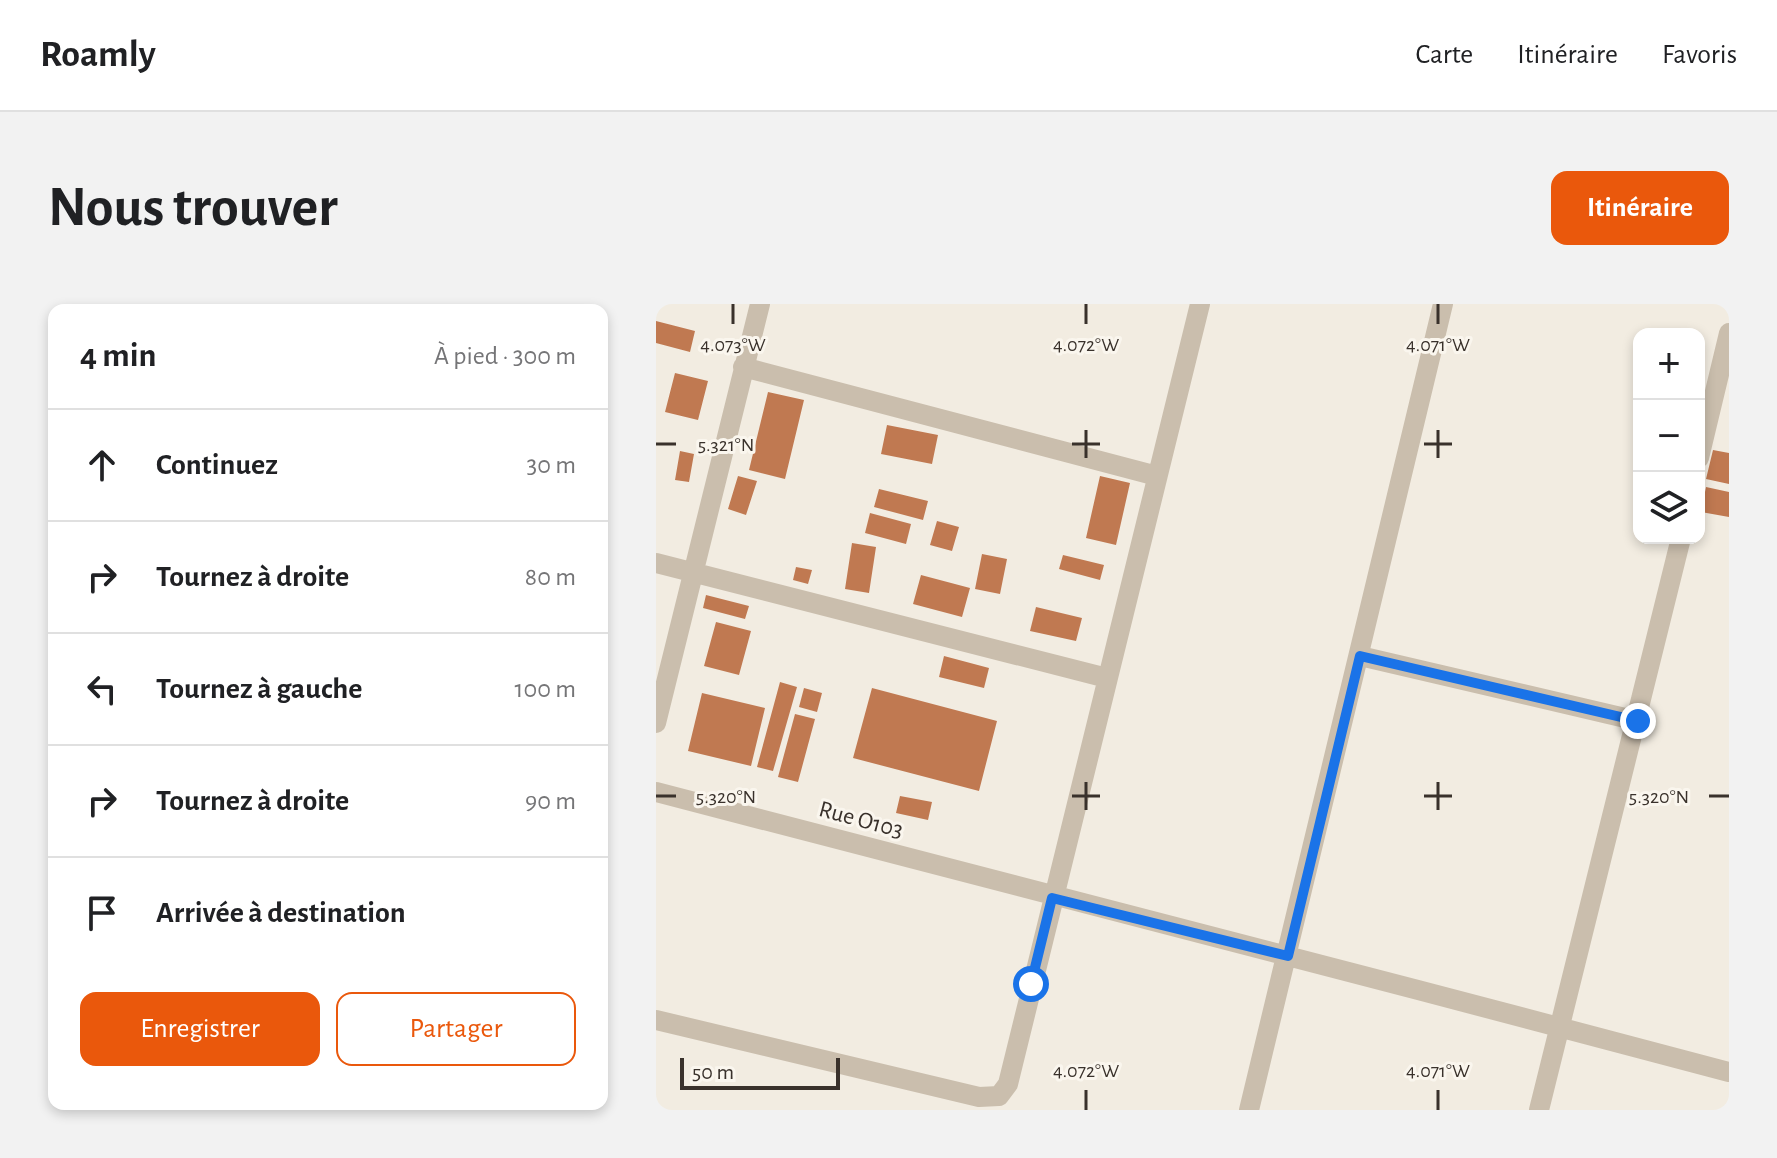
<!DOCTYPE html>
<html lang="fr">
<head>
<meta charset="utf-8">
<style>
	body { margin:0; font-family:"Alegreya Sans",sans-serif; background:#f2f2f2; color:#202124 }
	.controls { position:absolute; right:24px; top:24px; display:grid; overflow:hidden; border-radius:16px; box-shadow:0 4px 12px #0003 }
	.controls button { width:72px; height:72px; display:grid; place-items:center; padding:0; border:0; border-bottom:2px solid #e0e0e0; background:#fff; color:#202124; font:40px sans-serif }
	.scale { position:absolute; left:24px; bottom:20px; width:160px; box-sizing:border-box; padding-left:8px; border:4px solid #39312b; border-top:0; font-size:22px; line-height:28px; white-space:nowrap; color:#39312b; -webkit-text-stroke:6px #faf6ee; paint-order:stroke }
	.stop { position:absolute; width:24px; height:24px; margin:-18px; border:6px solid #1a73e8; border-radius:50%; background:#fff }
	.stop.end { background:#1a73e8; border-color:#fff; box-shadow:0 2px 8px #0008 }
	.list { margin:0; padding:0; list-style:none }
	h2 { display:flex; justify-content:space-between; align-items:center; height:104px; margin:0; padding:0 32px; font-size:34px }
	h2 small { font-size:26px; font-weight:400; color:#757577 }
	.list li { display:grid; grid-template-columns:52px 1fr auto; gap:24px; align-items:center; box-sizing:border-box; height:112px; padding:0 32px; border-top:2px solid #e0e0e0 }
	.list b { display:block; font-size:30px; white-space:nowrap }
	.list em { font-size:26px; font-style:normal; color:#757577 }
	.actions { display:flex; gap:16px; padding:24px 32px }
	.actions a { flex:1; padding:18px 0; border:2px solid #ea580c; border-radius:16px; text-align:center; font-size:28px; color:#ea580c }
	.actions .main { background:#ea580c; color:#fff }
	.icon { flex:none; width:44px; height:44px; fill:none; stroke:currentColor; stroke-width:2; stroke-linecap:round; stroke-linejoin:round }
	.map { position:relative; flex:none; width:1073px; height:806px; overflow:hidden; border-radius:16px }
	header { display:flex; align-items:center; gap:48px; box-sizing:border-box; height:112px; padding:0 40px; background:#fff; border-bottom:2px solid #e0e0e0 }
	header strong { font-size:38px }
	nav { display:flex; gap:44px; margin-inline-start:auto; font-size:28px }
	.intro { display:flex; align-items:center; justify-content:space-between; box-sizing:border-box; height:192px; padding:0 48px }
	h1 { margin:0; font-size:56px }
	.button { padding:20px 36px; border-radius:16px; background:#ea580c; color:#fff; font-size:28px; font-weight:700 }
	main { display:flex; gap:48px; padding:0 48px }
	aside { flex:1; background:#fff; border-radius:16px; box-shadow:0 4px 12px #0003 }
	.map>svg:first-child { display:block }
</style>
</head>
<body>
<header>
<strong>Roamly</strong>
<nav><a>Carte</a><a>Itinéraire</a><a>Favoris</a></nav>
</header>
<div class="intro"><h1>Nous trouver</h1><a class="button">Itinéraire</a></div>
<main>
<aside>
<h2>4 min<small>À pied · 300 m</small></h2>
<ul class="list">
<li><svg class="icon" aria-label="ahead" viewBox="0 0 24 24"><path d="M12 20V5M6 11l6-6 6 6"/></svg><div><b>Continuez</b></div><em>30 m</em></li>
<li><svg class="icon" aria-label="right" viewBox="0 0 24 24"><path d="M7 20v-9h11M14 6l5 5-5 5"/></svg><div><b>Tournez à droite</b></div><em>80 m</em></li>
<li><svg class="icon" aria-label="left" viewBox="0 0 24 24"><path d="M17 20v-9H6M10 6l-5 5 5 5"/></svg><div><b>Tournez à gauche</b></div><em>100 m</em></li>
<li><svg class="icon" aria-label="right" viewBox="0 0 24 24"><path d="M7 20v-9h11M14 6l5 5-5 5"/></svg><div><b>Tournez à droite</b></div><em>90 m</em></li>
<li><svg class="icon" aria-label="arrive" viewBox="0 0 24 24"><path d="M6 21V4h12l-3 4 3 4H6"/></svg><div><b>Arrivée à destination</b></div></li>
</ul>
<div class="actions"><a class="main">Enregistrer</a><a>Partager</a></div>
</aside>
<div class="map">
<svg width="1073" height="806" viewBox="0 0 1073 806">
	<rect width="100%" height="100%" fill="#f2ece1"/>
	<path fill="#c07951" d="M0,17L39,27L34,48L0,39Z
		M19,69L52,77L42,116L9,108Z
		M112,88L148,96L129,175L93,166Z
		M231,121L282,131L276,160L225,150Z
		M1057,146L1073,149V180L1050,175Z
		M24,147L38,150L33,178L19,176Z
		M82,172L101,177L90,211L72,205Z
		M444,172L474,179L460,241L430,234Z
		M1050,183L1073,188V213L1045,208Z
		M223,185L272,197L267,216L218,203Z
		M214,209L255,220L250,240L209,229Z
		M281,217L303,223L296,247L274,241Z
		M196,239L220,243L213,289L189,285Z
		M326,250L351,255L344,290L319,285Z
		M407,251L448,261L444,276L403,265Z
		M140,263L156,266L152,280L137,276Z
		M265,271L314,284L306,313L257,300Z
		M50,291L93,302L89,315L47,304Z
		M380,303L426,314L420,337L374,327Z
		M60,318L95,327L83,371L48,362Z
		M288,352L333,364L328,384L283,373Z
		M124,378L141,383L117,467L101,463Z
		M148,384L166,389L161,408L143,403Z
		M216,384L341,417L323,487L197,454Z
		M46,389L109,404L95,462L32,447Z
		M139,410L159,415L142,478L122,473Z
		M244,492L276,498L272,516L240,509Z"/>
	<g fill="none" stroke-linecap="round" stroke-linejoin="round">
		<path stroke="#cabead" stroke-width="20" d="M87,63L501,172
			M1043,154L1073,29
			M0,259L451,374
			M704,352L982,417
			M0,419L104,0
			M0,488C357,583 716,672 1073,768
			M0,716L323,793L343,792L352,780L544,0
			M593,806L787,0
			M883,806L1025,234"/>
	</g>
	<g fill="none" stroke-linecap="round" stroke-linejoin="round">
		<path stroke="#1a73e8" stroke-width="10" d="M375,680L396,594L632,652L704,352L982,417"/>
	</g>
	<path fill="none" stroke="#39312b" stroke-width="3" d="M77,0V20M430,0V20M782,0V20M430,126V154M782,126V154M0,140H20M416,140H444M768,140H796M430,478V506M782,478V506M0,492H20M416,492H444M768,492H796M1053,492H1073M430,786V806M782,786V806"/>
	<g text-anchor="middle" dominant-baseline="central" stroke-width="6" stroke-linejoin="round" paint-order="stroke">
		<g font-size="24" fill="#39312b" stroke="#faf6ee">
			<text transform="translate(205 516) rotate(15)">Rue O103</text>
		</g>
	</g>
	<g font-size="20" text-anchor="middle" fill="#39312b" stroke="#faf6ee" stroke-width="6" stroke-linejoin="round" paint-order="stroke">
		<text x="77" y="47">4.073°W</text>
		<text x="430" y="47">4.072°W</text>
		<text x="782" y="47">4.071°W</text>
		<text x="70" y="147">5.321°N</text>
		<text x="70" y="499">5.320°N</text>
		<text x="1003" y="499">5.320°N</text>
		<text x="430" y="773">4.072°W</text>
		<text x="782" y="773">4.071°W</text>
	</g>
</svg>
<div class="controls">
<button>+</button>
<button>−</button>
<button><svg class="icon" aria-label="layers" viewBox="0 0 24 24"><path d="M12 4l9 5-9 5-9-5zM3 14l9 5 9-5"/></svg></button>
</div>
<div class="scale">50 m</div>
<div class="stop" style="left:375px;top:680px"></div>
<div class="stop end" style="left:982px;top:417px"></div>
</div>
</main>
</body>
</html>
